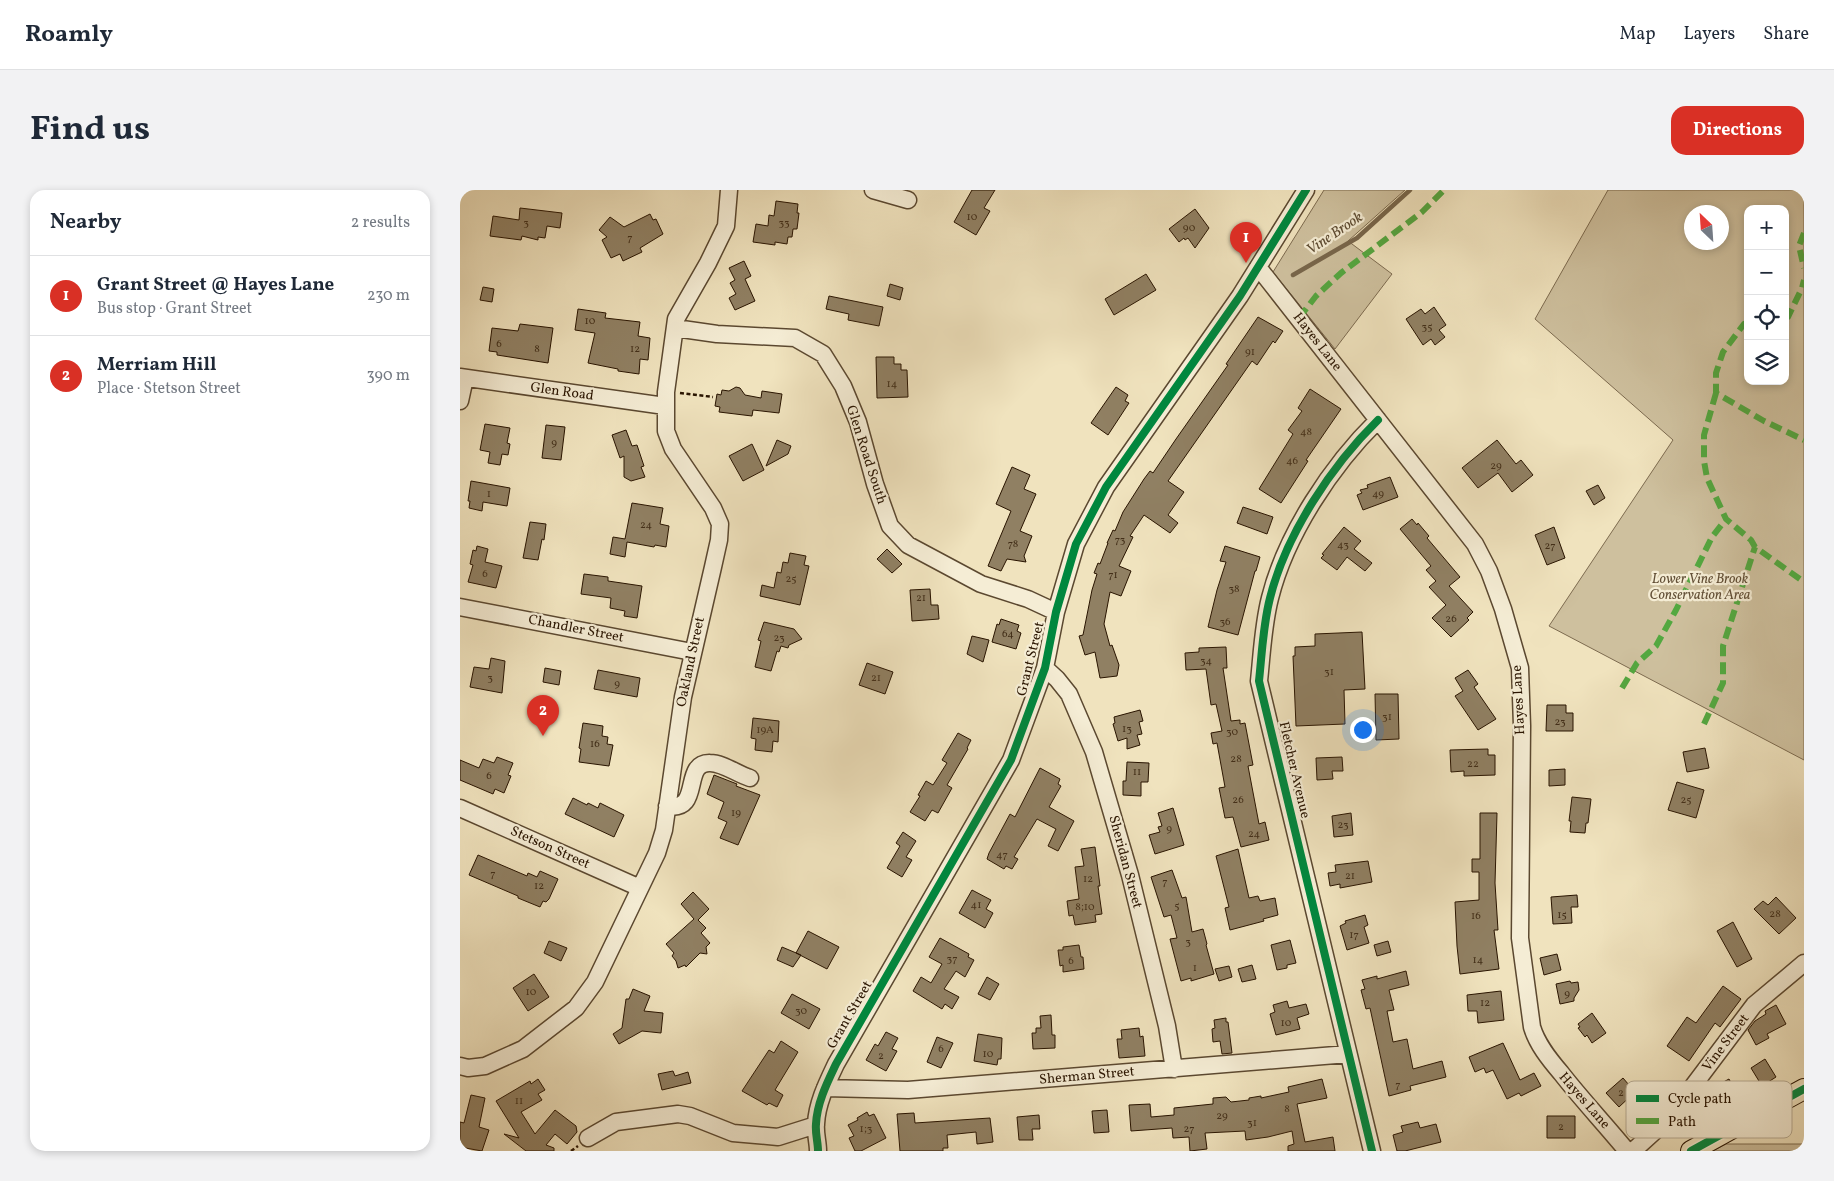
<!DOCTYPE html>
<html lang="en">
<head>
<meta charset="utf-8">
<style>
	body { margin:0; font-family:Vollkorn,serif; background:#f2f2f3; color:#1f2937 }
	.controls { position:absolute; right:15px; top:15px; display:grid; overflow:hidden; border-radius:10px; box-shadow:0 2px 8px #0003 }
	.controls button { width:45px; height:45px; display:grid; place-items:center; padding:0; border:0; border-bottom:1px solid #e0e1e3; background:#fff; color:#1f2937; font:25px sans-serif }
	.compass { position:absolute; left:1224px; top:15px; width:45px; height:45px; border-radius:50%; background:#fff; box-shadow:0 2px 8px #0003; rotate:335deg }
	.you { position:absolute; left:902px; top:539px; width:18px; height:18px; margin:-12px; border:4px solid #fff; border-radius:50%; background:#1a73e8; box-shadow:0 0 0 8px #1a73e833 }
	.badge { display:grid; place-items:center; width:32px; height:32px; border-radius:50%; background:#d93025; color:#fff; font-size:16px; font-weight:700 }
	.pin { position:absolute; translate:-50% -41px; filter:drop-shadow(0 1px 2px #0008) }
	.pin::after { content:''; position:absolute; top:26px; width:18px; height:15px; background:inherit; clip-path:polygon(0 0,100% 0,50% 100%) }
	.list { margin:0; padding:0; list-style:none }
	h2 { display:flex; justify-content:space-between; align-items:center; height:65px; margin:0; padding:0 20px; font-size:21px }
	h2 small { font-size:16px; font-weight:400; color:#747a83 }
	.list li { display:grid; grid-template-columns:32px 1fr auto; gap:15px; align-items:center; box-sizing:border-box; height:80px; padding:0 20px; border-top:1px solid #e0e1e3 }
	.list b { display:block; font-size:19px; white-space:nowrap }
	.list p { margin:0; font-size:16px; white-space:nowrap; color:#747a83 }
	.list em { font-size:16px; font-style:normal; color:#747a83 }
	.icon { flex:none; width:28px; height:28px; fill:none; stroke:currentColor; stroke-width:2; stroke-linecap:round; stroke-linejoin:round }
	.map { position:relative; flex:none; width:1344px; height:961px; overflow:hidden; border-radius:15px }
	header { display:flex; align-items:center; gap:30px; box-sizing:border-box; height:70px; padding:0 25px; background:#fff; border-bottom:1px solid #e0e1e3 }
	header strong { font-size:24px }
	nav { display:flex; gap:28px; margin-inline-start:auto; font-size:18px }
	.intro { display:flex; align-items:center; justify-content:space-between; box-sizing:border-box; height:120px; padding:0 30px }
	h1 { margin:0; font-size:35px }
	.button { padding:12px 22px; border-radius:15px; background:#d93025; color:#fff; font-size:18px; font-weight:700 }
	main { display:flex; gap:30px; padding:0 30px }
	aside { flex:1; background:#fff; border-radius:15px; box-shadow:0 2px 8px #0003 }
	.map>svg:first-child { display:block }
</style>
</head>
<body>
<header>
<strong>Roamly</strong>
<nav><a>Map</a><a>Layers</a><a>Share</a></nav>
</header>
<div class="intro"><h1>Find us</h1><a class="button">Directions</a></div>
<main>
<aside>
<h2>Nearby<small>2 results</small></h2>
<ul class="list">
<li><span class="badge">1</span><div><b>Grant Street @ Hayes Lane</b><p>Bus stop · Grant Street</p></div><em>230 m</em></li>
<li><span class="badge">2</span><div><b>Merriam Hill</b><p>Place · Stetson Street</p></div><em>390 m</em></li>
</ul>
</aside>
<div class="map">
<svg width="1344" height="961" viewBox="0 0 1344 961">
	<rect width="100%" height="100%" fill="#f0e3be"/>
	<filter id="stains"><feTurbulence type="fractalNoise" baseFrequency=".004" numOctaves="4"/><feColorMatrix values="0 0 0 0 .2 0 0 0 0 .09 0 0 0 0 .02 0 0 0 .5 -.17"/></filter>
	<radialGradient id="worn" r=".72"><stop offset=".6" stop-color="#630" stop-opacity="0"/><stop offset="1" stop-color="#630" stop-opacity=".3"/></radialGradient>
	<path fill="#cec09e" stroke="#7c6a4f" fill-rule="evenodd" d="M864,0H945L888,51L932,84L875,159L813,82Z
		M1148,0H1344V570L1089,436L1213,250L1075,129ZM1288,19H1325V191H1288ZM1262,22V52H1232V22Z
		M1266,954H1344V961H1253Z"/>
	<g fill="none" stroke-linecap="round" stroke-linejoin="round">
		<path stroke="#78664b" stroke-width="4.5" d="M833,85L897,48L950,0"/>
	</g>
	<path fill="#908063" stroke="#291400" d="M512,0H535L524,18L530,21L516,45L494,32Z
		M316,11L338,14L337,23H339L337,39H333L332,47H328L327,54L315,52V55L293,52L296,34L308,36L309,25L314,26Z
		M60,18L102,23L100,38L87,36L85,48L78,47V50L62,46L61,50L30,46L33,26L59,30Z
		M735,19L749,38L735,58L728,48L725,50L724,48L719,52L709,39Z
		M190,24L193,30L196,29L203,44L180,58L182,62L163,71L160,64L151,68L142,50L147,47L139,40L150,27L164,37Z
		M284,71L291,86L285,89L295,111L275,120L269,108L276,104L270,93L275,90L269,78Z
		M686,84L696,100L654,125L645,109Z
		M430,94L443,98L440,110L427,106Z
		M23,97L34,99L32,112L20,110Z
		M369,106L423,117L419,136L388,130L389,124L366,119Z
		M974,117L986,135L979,140L985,147L975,155L971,149L963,155L946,129L961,119L965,124Z
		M118,119L146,123L145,128L180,132L178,146L190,148L188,170L180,169L179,184L158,181V179L128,173L135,143L115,140Z
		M798,127L823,141L815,153L813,151L797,175L792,171L708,291L724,302L708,325L718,333L710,343L684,325L670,346L673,347L659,376L671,381L661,406L650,402L644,434L650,456L652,455L659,475L657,486L640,488L635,462L625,465L619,446L623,445L632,400L637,384L634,383L638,373L640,374L648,353H647L653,340L655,341L663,322L684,289L690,281L693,283L716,249L768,175L766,174Z
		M60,134L93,138L88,173L37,165V162L29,161L32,138L58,141Z
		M416,167H434V174H441V180H447L448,207L417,208Z
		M276,197L280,198L285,205L301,208L302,201L322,204L319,223L293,220L292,226L259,222L260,217L255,216L257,204L261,205L262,200L269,201Z
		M656,197L668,205L665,211L669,213L648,245L631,233Z
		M850,199L881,219L846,270L848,271L821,313L799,299L833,244L828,240L842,221L838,218Z
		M25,234L50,238L47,253L50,254L48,265L42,264L40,275L28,273L30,262L20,260Z
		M86,235L105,237L101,270L82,268Z
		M166,240L172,256L177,255L184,276L181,277L185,287L171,291L164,287V266L160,268L152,245Z
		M317,250L331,256L328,264L306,276Z
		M1037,250L1056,274L1061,270L1073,285L1052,302L1038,283L1018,298L1002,278Z
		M292,254L304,280L283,291L269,266Z
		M552,277L570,285L564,299L576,304L560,341L572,346L564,366L566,372L547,369L541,381L528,376L551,321L536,314Z
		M930,287L938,307L903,320L897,305L902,303L900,300L908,298L907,295Z
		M11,291L50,298L47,316L23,312L22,321L9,318L10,311H8Z
		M1138,295L1145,308L1134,315L1126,301Z
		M172,313L203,318L200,334L209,336L206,357L195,355L194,357L167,352L165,367L150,364L153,347L165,349Z
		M783,317L813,327L807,344L777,333Z
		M952,329L957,335L958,333L969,346L967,348L1000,387L989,396L1013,422L1007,428L1009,430L991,447L972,428L986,415L969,397L976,391L966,380L971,376L940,339Z
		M70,332L86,334L84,350L82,349L78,370L63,368Z
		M884,337L901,351L894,359L912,373L905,381L887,367L877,380L861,368L864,365L862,364Z
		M1094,337L1105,368L1087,375L1075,345Z
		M17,356L28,359L25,372L42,376L36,398L8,392L13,375L10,374L13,360L16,361Z
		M765,356L800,367L796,381H795L778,445L748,437L757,400L766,372L760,371Z
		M427,359L442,374L432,383L417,369Z
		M330,363L346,366L344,375L349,376L340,415L300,406L302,395L314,398L317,382L321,383L323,372L328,373Z
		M124,384L148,387V391L182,396L177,428L164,426L165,421L150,418L151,408L121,404Z
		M470,399L471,415H478L479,429L452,431L450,400Z
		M541,429L559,435L557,441L561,443L556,459L532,452L537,434L539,435Z
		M304,432L334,439L342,449L329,455L328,458L321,456L319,462L317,461L311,481L295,477L301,451L298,450Z
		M902,442L905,499L884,500L885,534L836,536L833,466H835V457L855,456V444Z
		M512,446L529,450L523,472L507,464Z
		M766,457L767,478H763L771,531L780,530V534L785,533L793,575L788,576L799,634L805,632L809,650L781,657L773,627L765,628L759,598L765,597L757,553L753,554L751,543L762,541L756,514L751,515L746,479L726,480L725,463L739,462V458Z
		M31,468L45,471L42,503L10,497L14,477L29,479Z
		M407,473L433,482L425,504L399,495Z
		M85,478L101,481L99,495L83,492Z
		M138,480L180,488L177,507L134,499Z
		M1008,480L1018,494L1014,497L1036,529L1018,540L995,506L1003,501L995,488Z
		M915,504H938L939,549L916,550Z
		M1087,515H1106V523H1113V541H1086Z
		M680,520L683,531L679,532L682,544L677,545L680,555L667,559V548L658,551L653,534L655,533L654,527Z
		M293,528L319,531L318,552L313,551L312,562L295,560L296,549L291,548Z
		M123,533L143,536L142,546L148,547L147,554L153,555L149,576L119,572L121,559L119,558Z
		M498,543L511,550L507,558L508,559L487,595L492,598L478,623L472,620L465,631L450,622L460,606L458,605L466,591L473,595L487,573L482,570Z
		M1245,558L1249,578L1227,582L1223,562Z
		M1028,559V565H1035V585L1004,586V581L991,582L990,560Z
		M37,567L53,573L48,585L51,586L44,603L35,599L33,604L0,590V570L19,578L23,569L34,573Z
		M882,567L883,581H872L873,589L857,590L856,568Z
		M667,572L689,573L688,592H681V606L663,605V591H666Z
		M580,578L600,589L598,594L601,596L589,617L614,631L598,661L588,656L596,639L577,629L554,667L558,669L552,679L546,676L544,679L527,669L529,663L550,624L555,627Z
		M1105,579V595L1089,596V580Z
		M254,585L277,594L276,596L300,605L278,655L260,648L267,632L258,628L264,612L247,604Z
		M1217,592L1244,600L1236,628L1208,620Z
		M1112,607L1131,609L1128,633H1126L1125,643L1110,642L1111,631H1109Z
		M113,608L127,615L128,613L138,618L140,613L164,625L154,647L105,624Z
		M713,618L724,655L695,664L689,645L700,642L698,637L702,636L698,623Z
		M891,623L893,645L874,647L872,626Z
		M1020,623H1037L1035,693L1038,740H1034L1039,779L1000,784L997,756L995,712L1019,710V682H1012V669H1020Z
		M443,642L456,651L446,667L452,670L442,687L427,678L440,656L436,653Z
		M635,657L640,696H638L642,724L635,725L636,732L615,735L613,725L609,726L607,711L619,709L615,677L624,676L621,659Z
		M778,659L789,708L798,706L800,711L815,708L818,725L803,729L804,731L770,740L765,718L769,717L756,666Z
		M18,665L67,686L68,683L77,687L80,681L98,689L89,709L86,712L83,711L80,717L58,708V706L9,685Z
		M908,671L912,692L880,698V694L870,696L868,683L876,682L875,675Z
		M712,680L722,708L726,707L732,742L743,739L747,754L746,755L754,784L731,791V788L721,791L710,749L717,748L711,725L704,727L691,687Z
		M512,700L531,710L526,719L533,723L525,738L499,723Z
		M233,702L249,719L238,730L246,738L241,743L250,753L246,757L247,764L240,763L226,777L225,775L218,778L216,771L212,766L214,763L206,754L234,729L221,714Z
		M1117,705L1118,717H1111L1112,733L1093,734L1091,707Z
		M1316,707L1336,728L1319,744L1294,719L1303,711L1308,715Z
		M905,725L908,735L904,737L909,753L887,760L880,736L886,733L885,731Z
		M1273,732L1292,769L1277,777L1257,741Z
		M348,741L379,757L367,779L336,763Z
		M480,748L509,764L508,767L514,770L505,787L496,781L484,799L499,807L492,819L485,814L482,819L453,801L461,787L471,793L482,774L469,767Z
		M830,750L836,773L827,775V778L817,780L811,755Z
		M89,751L107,758L101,771L84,763Z
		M928,751L931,762L917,766L914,755Z
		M619,755L621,767H623L624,779L603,782V775L600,776L598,760H603V757Z
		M322,757L341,765L333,777L317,770Z
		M1097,764L1101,780L1084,785L1080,768Z
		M792,775L796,789L782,792L778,779Z
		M769,776L772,787L759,791L755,779Z
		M946,781L949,795L929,800L934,820L927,821L933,852L947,849L953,879L982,871L986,887L950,896L951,900L929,906L910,818L906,819L901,800L905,799L902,790L917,786V789Z
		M74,784L89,807L68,821L53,798Z
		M527,787L539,794L530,810L518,804Z
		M1110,791L1111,793L1118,792L1119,800L1114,808V811L1100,814L1096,794Z
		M1263,796L1281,809L1260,837L1255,833L1229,871L1207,856L1227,827L1236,833Z
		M173,799L190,806L184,821L203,823L201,843L182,841L159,854L153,844L162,838L166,809H169Z
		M1041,801L1044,830L1018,833L1017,821H1008L1007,805Z
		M332,804L360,819L349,839L321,823Z
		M827,811L829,818L846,814L849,824L837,828L840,839L816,845L810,824L815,822L813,815Z
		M1316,815L1326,834L1307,844L1309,848L1296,855L1288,840L1295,831L1306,824L1305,821Z
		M1132,823L1146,843L1132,853L1127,845L1125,847L1118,838L1120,837L1118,834Z
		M591,825L592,845H595V858L573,859L572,843H576V838H581L580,826Z
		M766,828V832H768L772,863L762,864L760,851L753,852L752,839L755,838L754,830Z
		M679,838L680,847L683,846L685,866L659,868L657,849H662L661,840Z
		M426,842L438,848L432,859L437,861L426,881L406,870L415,854L418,856Z
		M518,844L542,848L541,869H538L537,875L514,871Z
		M477,847L493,853L481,878L467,872Z
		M321,851L338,862L315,900L323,905L317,917L309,913L307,915L282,901L309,860L314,863Z
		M1043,853L1060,890L1074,883L1081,896L1061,906L1059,903L1047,909L1033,880L1026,883L1024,878L1015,882L1009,867Z
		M1305,869L1316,887L1302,896L1291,878Z
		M213,881L215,886L228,882L231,893L202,900L198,884Z
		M1163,888L1175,902L1159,917L1146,903Z
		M78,889L85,900L78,904L82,910L61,922L75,944L95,920L116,936L117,942L107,954L95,944L86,955L94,958V961H66L44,944L59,948L36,911L70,891L71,894Z
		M862,889L867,908L837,914L845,952L873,947L875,961H828V956L834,954L832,941L808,947L786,950L785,941L745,943L747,959L730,961L729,947L713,948L712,938L671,941L669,915L690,914L691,927L714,925V918L753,914V908L766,907L771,912L789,910V908L801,906V908L829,902L828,897Z
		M1269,889L1279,908L1250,924L1242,908L1256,901L1254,897Z
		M11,905L25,908L19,937L29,940L22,961L0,957V932L4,933Z
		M647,920L649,942L634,943L632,921Z
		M407,922L409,926L414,924L426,948L401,961H395L389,948L394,946L388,935L398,930L397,928Z
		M454,923L455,933L530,928L533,952L517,954L516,942L487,945L488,958H483V961H440L437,924Z
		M579,925L580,939H572L573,950H559L557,927Z
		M1087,926H1115V948H1087Z
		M958,932L960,938L976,934L981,952L945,961H937L933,945L943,942L941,936Z"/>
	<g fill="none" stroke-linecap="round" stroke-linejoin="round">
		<defs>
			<path id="minor" d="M413,0L448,10
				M798,77L1015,354L1029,381L1043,419L1060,478L1062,536L1060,748L1072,837C1077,854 1089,869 1101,883C1122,910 1145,934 1167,961
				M215,138L257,144L335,148L363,164L383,196L398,232L415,294L430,336L448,355L521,394L568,409L596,422
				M0,187L205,216
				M0,211L5,188
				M0,417L232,462
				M585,478L597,489L609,504L634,562L670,685L707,836L714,879
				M207,616C243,623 221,572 250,573C263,573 277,584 290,588
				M0,618L180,698
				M0,876L8,878L25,876L63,859L116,818L135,792L197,663L204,640L223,507L253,377L259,350L260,334L253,318L213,259L206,241V202L216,129L248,73L266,36L269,0
				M365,898L448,900L888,864
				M128,948L156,932L218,924L230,926L273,943L318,947L356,935
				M358,961C358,952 355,943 356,934C357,913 367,893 376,874L551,570L585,478L596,422L616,354L646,297L780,106L846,0
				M912,961L799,491C802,463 803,435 810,408C826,344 872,275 918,230
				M1173,961L1195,941L1221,912L1294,815L1344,773"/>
			<path id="major" d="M1231,961L1344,899"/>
		</defs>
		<use href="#minor" stroke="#5b4830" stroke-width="19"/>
		<use href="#major" stroke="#291400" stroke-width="22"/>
		<path stroke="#291400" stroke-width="2.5" stroke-dasharray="4 2.5" stroke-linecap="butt" d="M220,203L253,207
			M111,961L118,956"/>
		<use href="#minor" stroke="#f5edd5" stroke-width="16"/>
		<use href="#major" stroke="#f0e3be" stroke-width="20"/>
		<path stroke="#53a840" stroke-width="6" stroke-dasharray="12 6" stroke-linecap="butt" d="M1344,43L1339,56L1344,78
			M839,128L856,106L881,83L962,22L984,0
			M1325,128L1328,127L1342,98L1344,90
			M1288,133L1284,134L1263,162L1256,183V203L1304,231L1344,250
			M1256,203L1244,245V271L1247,288L1266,329L1291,350L1295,357L1344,392
			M1162,498L1177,473L1196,456L1216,420L1252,347L1266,329
			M1244,534L1263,493V456L1295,357"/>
		<defs>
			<path id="cycleway" d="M358,961C358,952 355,943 356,934C357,913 367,893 376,874L551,570L585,478L596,422L616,354L646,297L780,106L846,0
				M912,961L799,491C802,463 803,435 810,408C826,344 872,275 918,230
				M1231,961L1344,899"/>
		</defs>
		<use href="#cycleway" stroke="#f5edd5" stroke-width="11"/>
		<use href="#cycleway" stroke="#00873e" stroke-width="8"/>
	</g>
	<g text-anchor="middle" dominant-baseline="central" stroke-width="4.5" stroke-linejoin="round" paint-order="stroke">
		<g font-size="11" fill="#432f19">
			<text x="512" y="27">10</text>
			<text x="66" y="33">3</text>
			<text x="324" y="33">33</text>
			<text x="729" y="38">90</text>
			<text x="170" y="48">7</text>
			<text x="130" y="131">10</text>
			<text x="967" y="137">35</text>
			<text x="39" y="154">6</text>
			<text x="77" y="159">8</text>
			<text x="175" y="159">12</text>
			<text x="790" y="162">91</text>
			<text x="432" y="194">14</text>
			<text x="846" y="242">48</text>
			<text x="94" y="253">9</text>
			<text x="832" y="271">46</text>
			<text x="1036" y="276">29</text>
			<text x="29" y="304">1</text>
			<text x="918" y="304">49</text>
			<text x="186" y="335">24</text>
			<text x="660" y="350">73</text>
			<text x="553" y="354">78</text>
			<text x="883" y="355">43</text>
			<text x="1090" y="356">27</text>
			<text x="25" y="384">6</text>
			<text x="653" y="385">71</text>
			<text x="331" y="389">25</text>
			<text x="774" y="399">38</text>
			<text x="461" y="408">21</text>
			<text x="991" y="429">26</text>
			<text x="765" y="432">36</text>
			<text x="548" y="444">64</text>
			<text x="319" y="448">23</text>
			<text x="746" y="471">34</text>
			<text x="869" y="482">31</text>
			<text x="30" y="488">3</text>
			<text x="416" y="488">21</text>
			<text x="157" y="494">9</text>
			<text x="927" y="527">31</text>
			<text x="1100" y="532">23</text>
			<text x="667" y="539">13</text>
			<text x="305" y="540">19A</text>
			<text x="772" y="542">30</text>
			<text x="135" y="554">16</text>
			<text x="776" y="569">28</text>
			<text x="1013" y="574">22</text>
			<text x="677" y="582">11</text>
			<text x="29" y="586">6</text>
			<text x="778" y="610">26</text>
			<text x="1226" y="610">25</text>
			<text x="276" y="623">19</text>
			<text x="883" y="635">23</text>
			<text x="709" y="639">9</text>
			<text x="794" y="644">24</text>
			<text x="542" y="665">47</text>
			<text x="33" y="684">7</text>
			<text x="890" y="686">21</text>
			<text x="628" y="689">12</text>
			<text x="705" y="692">7</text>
			<text x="79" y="696">12</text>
			<text x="516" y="715">41</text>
			<text x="717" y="716">5</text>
			<text x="625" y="717">8;10</text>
			<text x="1315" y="724">28</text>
			<text x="1102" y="725">15</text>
			<text x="1016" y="726">16</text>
			<text x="894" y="745">17</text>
			<text x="728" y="752">3</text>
			<text x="492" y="769">37</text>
			<text x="1018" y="770">14</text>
			<text x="611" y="771">6</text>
			<text x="735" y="778">1</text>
			<text x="71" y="802">10</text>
			<text x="1107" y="804">9</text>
			<text x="1025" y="813">12</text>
			<text x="341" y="821">30</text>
			<text x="826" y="833">10</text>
			<text x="481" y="859">6</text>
			<text x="528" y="864">10</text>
			<text x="421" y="866">2</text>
			<text x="938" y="895">7</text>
			<text x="1161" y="903">2</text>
			<text x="59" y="911">11</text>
			<text x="827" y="919">8</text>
			<text x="762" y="926">29</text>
			<text x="792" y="933">31</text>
			<text x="1101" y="937">2</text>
			<text x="406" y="939">1;3</text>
			<text x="729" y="939">27</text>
		</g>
		<g font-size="14" fill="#291400" stroke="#f5edd5">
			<text transform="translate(857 152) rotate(52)">Hayes Lane</text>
			<text transform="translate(102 202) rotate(8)">Glen Road</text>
			<text transform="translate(406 265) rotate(72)">Glen Road South</text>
			<text transform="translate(116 439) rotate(11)">Chandler Street</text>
			<text transform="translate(571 469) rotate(-76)">Grant Street</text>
			<text transform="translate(231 472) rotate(-78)">Oakland Street</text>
			<text transform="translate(1059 510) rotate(-93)">Hayes Lane</text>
			<text transform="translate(834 580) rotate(77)">Fletcher Avenue</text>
			<text transform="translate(90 658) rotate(24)">Stetson Street</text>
			<text transform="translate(665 672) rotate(75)">Sheridan Street</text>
			<text transform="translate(390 825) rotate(-60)">Grant Street</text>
			<text transform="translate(1266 853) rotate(-53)">Vine Street</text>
			<text transform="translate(627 886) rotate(-5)">Sherman Street</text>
			<text transform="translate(1124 911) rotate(49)">Hayes Lane</text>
		</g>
		<g font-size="14" font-style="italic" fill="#635037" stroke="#f5edd5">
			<text x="1240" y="389">Lower Vine Brook<tspan x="1240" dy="16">Conservation Area</tspan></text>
		</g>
		<g font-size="15" font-style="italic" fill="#5d4b32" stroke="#f5edd5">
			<text transform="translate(875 44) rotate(-34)">Vine Brook</text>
		</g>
	</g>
	<rect x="1166" y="891" width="166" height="57" rx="8" fill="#f5edd5" stroke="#b8ac95" stroke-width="1"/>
	<rect x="1176" y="905" width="23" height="7" fill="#00873e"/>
	<rect x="1176" y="928" width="23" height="6" fill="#53a840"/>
	<g font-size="14" fill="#291400">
		<text x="1208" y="913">Cycle path</text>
		<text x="1208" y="936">Path</text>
	</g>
	<rect width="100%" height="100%" filter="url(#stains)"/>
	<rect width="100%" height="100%" fill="url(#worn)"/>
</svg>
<div class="controls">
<button>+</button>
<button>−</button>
<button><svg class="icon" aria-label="locate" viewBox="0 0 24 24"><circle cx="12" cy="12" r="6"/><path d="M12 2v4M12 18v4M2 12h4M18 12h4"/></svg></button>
<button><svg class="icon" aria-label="layers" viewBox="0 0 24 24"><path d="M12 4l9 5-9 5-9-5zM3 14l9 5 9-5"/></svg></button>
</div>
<svg class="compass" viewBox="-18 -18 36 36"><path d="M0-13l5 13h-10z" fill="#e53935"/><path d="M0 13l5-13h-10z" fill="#747a83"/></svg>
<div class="you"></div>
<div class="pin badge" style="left:786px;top:73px">1</div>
<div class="pin badge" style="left:83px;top:546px">2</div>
</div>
</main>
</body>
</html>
